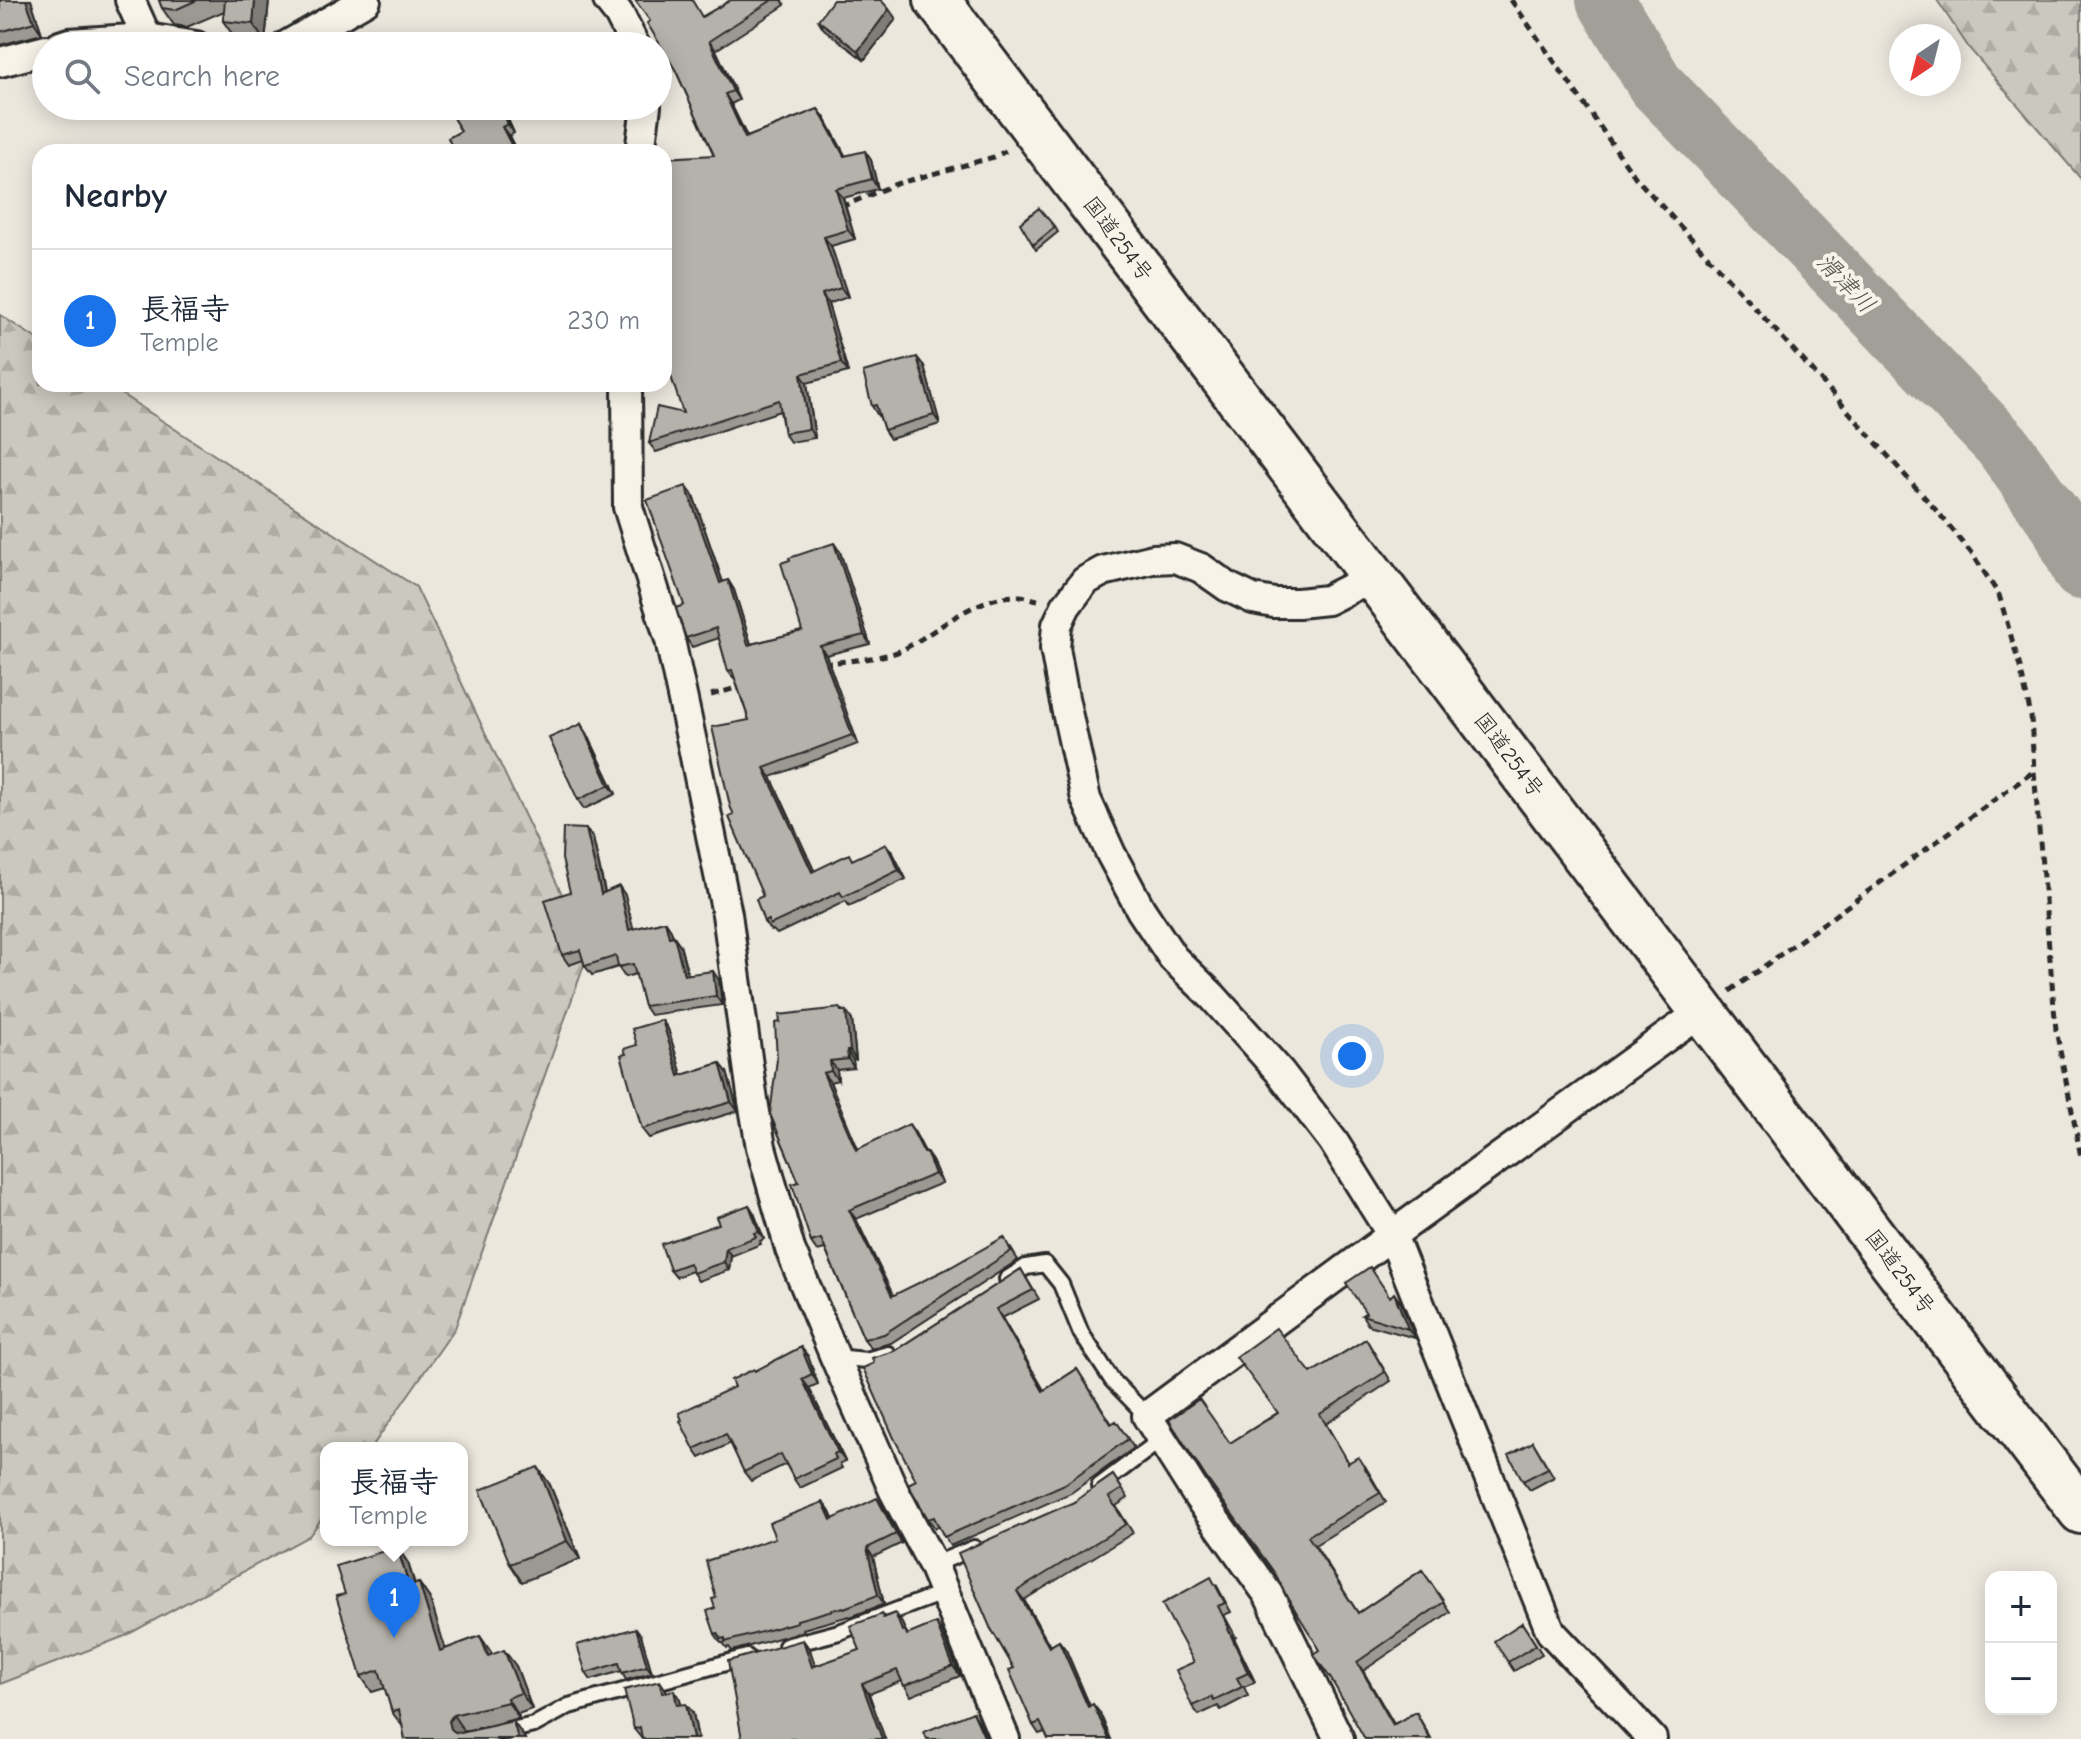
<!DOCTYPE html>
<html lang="en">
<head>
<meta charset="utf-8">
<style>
	body { margin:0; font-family:"Comic Neue","Klee One",sans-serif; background:#f2f2f3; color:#1f2937 }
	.controls { position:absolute; right:24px; bottom:24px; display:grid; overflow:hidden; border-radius:16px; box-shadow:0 4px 20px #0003 }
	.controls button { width:72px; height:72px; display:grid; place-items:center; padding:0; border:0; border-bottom:2px solid #e0e1e3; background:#fff; color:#1f2937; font:40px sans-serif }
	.compass { position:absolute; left:1889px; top:24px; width:72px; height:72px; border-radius:50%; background:#fff; box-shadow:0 4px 20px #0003; rotate:215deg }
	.you { position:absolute; left:1352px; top:1056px; width:28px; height:28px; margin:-20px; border:6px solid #fff; border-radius:50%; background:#1a73e8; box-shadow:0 0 0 12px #1a73e833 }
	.badge { display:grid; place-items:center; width:52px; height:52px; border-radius:50%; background:#1a73e8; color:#fff; font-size:26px; font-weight:700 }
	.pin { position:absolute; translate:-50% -66px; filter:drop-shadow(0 2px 4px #0008) }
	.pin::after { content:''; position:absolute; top:42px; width:28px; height:24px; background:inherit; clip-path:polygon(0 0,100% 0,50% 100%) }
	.popup { position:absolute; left:320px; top:1442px; width:148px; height:104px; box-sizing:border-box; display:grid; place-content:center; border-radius:16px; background:#fff; filter:drop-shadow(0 2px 6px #0005); font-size:26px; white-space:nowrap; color:#747a83 }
	.popup b { font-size:30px; color:#1f2937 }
	.popup::after { content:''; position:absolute; left:50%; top:100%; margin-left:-16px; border:16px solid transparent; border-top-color:#fff }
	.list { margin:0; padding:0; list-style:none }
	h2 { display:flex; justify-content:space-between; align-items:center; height:104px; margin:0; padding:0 32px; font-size:34px }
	h2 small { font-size:26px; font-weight:400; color:#747a83 }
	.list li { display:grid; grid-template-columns:52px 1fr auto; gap:24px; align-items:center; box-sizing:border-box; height:144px; padding:0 32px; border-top:2px solid #e0e1e3 }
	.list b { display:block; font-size:30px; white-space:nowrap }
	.list p { margin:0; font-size:26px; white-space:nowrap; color:#747a83 }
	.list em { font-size:26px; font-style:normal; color:#747a83 }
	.icon { flex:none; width:44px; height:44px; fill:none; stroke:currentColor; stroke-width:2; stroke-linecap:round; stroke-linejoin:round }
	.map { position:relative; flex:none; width:2081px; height:1739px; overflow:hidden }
	.search { position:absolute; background:#fff; box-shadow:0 4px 20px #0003; left:32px; top:32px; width:640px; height:88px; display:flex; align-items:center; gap:20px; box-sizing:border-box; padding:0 28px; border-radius:44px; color:#747a83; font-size:30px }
	.panel { position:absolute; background:#fff; box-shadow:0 4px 20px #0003; left:32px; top:144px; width:640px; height:248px; border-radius:24px }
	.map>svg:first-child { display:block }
</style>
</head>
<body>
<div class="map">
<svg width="2081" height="1739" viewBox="0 0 2081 1739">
	<defs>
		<pattern id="forest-firs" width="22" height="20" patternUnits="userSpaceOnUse" patternTransform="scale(2)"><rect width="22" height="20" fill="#cbc8bf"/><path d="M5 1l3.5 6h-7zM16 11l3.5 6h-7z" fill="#aeaca4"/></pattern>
	</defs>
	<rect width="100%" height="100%" fill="#ebe7dd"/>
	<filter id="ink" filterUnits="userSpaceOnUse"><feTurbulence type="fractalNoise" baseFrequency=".0125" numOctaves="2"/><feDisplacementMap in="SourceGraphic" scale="16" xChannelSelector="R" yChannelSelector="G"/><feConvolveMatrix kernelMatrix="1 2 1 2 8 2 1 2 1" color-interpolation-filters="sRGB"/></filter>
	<g filter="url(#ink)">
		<path fill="url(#forest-firs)" stroke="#7b7a75" stroke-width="2" d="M1937,0H2081V179L1969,48Z
			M0,315L40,341V384H106L416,587L589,951L455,1328L371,1448H326V1513L309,1536L125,1636L0,1684Z"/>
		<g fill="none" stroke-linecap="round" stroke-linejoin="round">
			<path stroke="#a29f98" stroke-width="58" d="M1605,0L1656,85L2002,445L2060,526L2081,571"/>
			<defs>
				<path id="lane" d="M1007,1279L1026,1267L1045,1264L1061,1284L1081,1333L1112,1380L1147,1416
					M835,1357L866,1360L888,1354
					M1099,1486L1162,1439
					M933,1565L974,1548
					M786,1646L839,1632L945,1592
					M470,1739L534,1725L569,1706L747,1657"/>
				<path id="street" d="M130,0L147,38
					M608,0L619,14L635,46
					M60,46L69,43L147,38L196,46
					M286,46L366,0
					M0,62L46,50
					M640,152L646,106
					M627,384L628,507L670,640L693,747L727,914L753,1101L761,1147L790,1249L835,1357L894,1491L933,1565L1005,1739
					M1374,576L1327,600L1298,603H1274L1253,599L1228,587L1201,568L1175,558L1153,559L1103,571L1085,581L1066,606L1057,625L1055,648L1064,698L1086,799L1111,854L1141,910L1173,958L1213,997L1280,1072L1333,1141L1392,1235L1551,1632L1652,1739
					M1339,1739L1268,1594L1197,1495L1147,1416L1392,1235L1702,1011"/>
				<path id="highway" d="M937,0L2081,1511"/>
			</defs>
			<use href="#lane" stroke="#2b2b2b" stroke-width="20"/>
			<use href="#street" stroke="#2b2b2b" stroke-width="34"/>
			<use href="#highway" stroke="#2b2b2b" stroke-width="50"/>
			<path stroke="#2b2b2b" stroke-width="5" stroke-dasharray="8 6" stroke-linecap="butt" d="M1511,0L1636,178L1810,368L1942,517L1973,555L1999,595L2020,667L2031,716L2034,771L2056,1030L2081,1157
				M841,207L896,184L994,157L1006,151
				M823,663C842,662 886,658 902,650C939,631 974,595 1019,596C1025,596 1032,599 1038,600
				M711,695L744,686
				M1730,991L2033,772"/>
			<use href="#lane" stroke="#f7f3e8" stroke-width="14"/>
			<use href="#street" stroke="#f7f3e8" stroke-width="28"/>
			<use href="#highway" stroke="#f7f3e8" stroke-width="44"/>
		</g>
		<path fill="#9c9993" stroke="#2b2b2b" stroke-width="2" d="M0,0H31L42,34L0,45Z
			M159,0H269L265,42L235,38L223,21L224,11L187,27L174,25L162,8Z
			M731,0H782L785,5L716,50L739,100L731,104L747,137L818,109L825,118L845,156L871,160L878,189L843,198L855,239L831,246L848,297L828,304L848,372L807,383L815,438L790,442L784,433L780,411L656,452L649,443L683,413L714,155L676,71L650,21L703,16Z
			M896,19L864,60L824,29L818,20Z
			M446,106H502L514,133L509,136L517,152H454L461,131Z
			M1055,227L1058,232L1036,250L1033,245Z
			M924,366L940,424L890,439L884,430L879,415L878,416L872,406Z
			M693,495L723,582L728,580L734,590L751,644L802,631L840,552L870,644L826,655L858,744L771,777L814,871L853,860L893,853L906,879L849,906L846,901L777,934L773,930L771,931L764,922L763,896L734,815L749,720L735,680L728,671L719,638L692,647L686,638L684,605Z
			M581,724L587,733L616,794L584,809L578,800Z
			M593,838L605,892L625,895L633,929L665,921L671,930L673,936L680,945L688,974L719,980L722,1005L650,1015L644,1006L636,974L625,977L618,967L592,975L585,966L583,960L569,965L562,955L570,892Z
			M840,1008L852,1020L856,1060H853L854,1068L837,1070L838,1080L830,1082L858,1149L915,1133L925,1152L932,1161L942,1183L856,1219L893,1296L1010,1247L1018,1260L891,1343L871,1348L864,1339L825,1249L817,1251L811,1242L799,1182L770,1114Z
			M668,1029L682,1075L720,1063L727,1072L738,1111L649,1138L642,1129L626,1054L637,1045Z
			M749,1205L754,1213L764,1239L760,1241L761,1244L731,1256L729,1270L698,1281L692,1271L676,1277L670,1270L719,1224Z
			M1021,1269L1039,1299L1002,1318L1044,1390L1077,1369L1112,1424L1116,1421L1134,1448L1071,1493L950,1546L939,1526L935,1528L928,1519L916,1480L874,1363L894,1351Z
			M1390,1296L1401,1303L1415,1338L1368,1325L1362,1315Z
			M1366,1339L1391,1381L1326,1424L1349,1463L1365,1466L1386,1502L1315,1545L1358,1613L1422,1570L1450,1612L1363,1671L1394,1724L1416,1712L1431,1739H1365L1320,1650L1230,1443L1277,1413L1311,1373Z
			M808,1356L818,1384L809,1388L845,1461L840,1464L842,1468L800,1488L794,1479L786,1464L751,1481L744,1472L731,1443L700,1458L694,1449L734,1387Z
			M1533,1442L1554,1477L1530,1490L1523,1481Z
			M1113,1475L1128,1498L1116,1506L1133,1533L1024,1600L1050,1646L1059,1641L1066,1650L1090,1706L1100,1713L1039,1734L1033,1725L1014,1668L990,1627L1074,1502Z
			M550,1485L580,1559L522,1582L510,1564Z
			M823,1502L830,1512L833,1519L883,1507L902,1543L873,1557L884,1604L850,1617L849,1616L803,1629L804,1631L732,1651L729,1647L727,1648L723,1643H721L715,1634L716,1598L775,1538Z
			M397,1547L408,1563L415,1584L419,1583L430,1599L445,1649L480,1636L492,1654L516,1666L532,1709L518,1714L519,1718L463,1732L524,1737L525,1739H405L403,1727L392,1712L385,1688L372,1692L361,1676L345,1594Z
			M1217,1586L1231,1612L1224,1615L1236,1637L1234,1638L1255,1682L1244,1687L1248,1696L1221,1710L1218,1706L1199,1715L1192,1706L1194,1662Z
			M895,1613L908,1635L936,1623L942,1632L960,1676L911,1696L902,1681L869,1694L885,1739H742L803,1640L810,1650L815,1666L860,1650L882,1614L884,1617Z
			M1522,1623L1542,1654L1514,1671L1508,1662Z
			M641,1635L652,1673L626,1680L621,1671L591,1680L586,1673Z
			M666,1690V1692L680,1699L681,1705L693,1713L698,1739H642L634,1729Z"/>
		<path fill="#7f7d78" stroke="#2b2b2b" stroke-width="2" d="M26,0H31L42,34L34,22Z
			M255,0H269L265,42L253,24Z
			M889,9L896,19L864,60L858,51Z
			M709,41L716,50L739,100L733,91Z
			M725,94L731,104L752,147L745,138Z
			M500,106H502L514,133L508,124Z
			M818,109L825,118L851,166L844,156Z
			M502,127L509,136L517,152H515Z
			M865,151L871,160L878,189L872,179Z
			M836,189L843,198L855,239L848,230Z
			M824,237L831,246L848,297L841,288Z
			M822,294L828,304L848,372L841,363Z
			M917,357L924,366L940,424L934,415Z
			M801,374L807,383L815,438L809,429Z
			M686,486L693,495L726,592L720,583Z
			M834,543L840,552L870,644L864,635Z
			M728,580L734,590L754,654L748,645Z
			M820,646L826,655L858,744L852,735Z
			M581,724L587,733L616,794L609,785Z
			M764,768L771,777L819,881L812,872Z
			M586,829L593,838L607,903L601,894Z
			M886,844L893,853L906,879L899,870Z
			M619,886L625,895L636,939L629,930Z
			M665,921L671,930L675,947L669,937Z
			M674,936L680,945L690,984L684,975Z
			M713,971L719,980L722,1005L716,996Z
			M840,1008L846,1017V1011L852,1020L856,1060L850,1051Z
			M662,1020L668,1029L685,1085L679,1076Z
			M847,1051L853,1060L854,1068L848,1059Z
			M830,1061L837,1070L838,1080L831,1071Z
			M720,1063L727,1072L738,1111L731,1102Z
			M823,1073L830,1082L862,1159L856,1150Z
			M909,1124L915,1133L930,1162L924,1153Z
			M926,1152L932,1161L942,1183L935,1174Z
			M749,1205L754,1213L764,1239L759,1232Z
			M849,1210L856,1219L898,1305L892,1296Z
			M726,1248L731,1256L729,1270L724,1262Z
			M1394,1293L1401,1303L1415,1338L1408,1329Z
			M996,1309L1002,1318L1049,1400L1043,1391Z
			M801,1347L808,1356L818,1384L812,1374Z
			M802,1379L809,1388L845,1461L838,1452Z
			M538,1467L550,1485L580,1559L567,1541Z
			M877,1498L883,1507L902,1543L896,1534Z
			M823,1502L830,1512L837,1529L831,1520Z
			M397,1547L408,1563L420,1602L409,1586Z
			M867,1548L873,1557L884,1604L878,1595Z
			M419,1583L430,1599L451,1667L440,1651Z
			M1017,1591L1024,1600L1055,1656L1049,1647Z
			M895,1613L902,1623L905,1630L912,1640L902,1631Z
			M936,1623L942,1632L960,1676L953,1666Z
			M636,1628L641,1635L652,1673L647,1666Z
			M1228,1629L1234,1638L1255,1682L1248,1673Z
			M480,1636L491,1652L499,1672L488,1656Z
			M803,1640L810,1650L819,1677L812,1667Z
			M1059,1641L1066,1650L1094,1716L1088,1707Z
			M504,1650L516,1666L532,1709L521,1693Z
			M1357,1662L1363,1671L1399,1734L1393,1725Z
			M660,1681L666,1690L668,1702L662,1693Z
			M862,1684L869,1694L885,1739H882Z
			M674,1690L680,1699L683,1715L677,1705Z
			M507,1698L518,1714L519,1718L508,1702Z
			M686,1704L693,1713L698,1739H693Z
			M1093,1704L1100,1713L1111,1739H1109Z
			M973,1712L979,1722L987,1739H985L983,1736Z
			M453,1715L464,1731L460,1737L451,1729L449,1721Z
			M513,1721L524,1737L525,1739H518Z"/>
		<path fill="#b5b2ab" stroke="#2b2b2b" stroke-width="2" d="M0,0H26L34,22L0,32Z
			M159,0H197L175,10L162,8Z
			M225,0H255L253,24L223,21Z
			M635,0H692L702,17L731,0H772L709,41L733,91L725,94L745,138L818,109L844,156L865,151L872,179L836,189L848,230L824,237L841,288L822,294L841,363L801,374L809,429L784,433L779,400L649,443L657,407L683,413L664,355V187H666L664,158L714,155L676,71L647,23L650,21Z
			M833,0H881L889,9L858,51L818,20Z
			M446,106H500L508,124L502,127L515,152H454L448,138L461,131Z
			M1039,208L1055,227L1033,245L1020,223Z
			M917,357L934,415L884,430L876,405L872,406L863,372Z
			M686,486L720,583L728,580L748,645L802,631L781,563L790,560L789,558L834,543L864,635L820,646L852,735L764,768L812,872L849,854L852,860L886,844L899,870L843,897L840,892L770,925L768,920L764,922L756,899L763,896L729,817L734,815L730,806L712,727L749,720L732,670L728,671L716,628L686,638L676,608L684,605L647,500Z
			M581,724L609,785L578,800L549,738Z
			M563,828L586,829L601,894L619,886L629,930L665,921L669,937L674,936L684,975L713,971L716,996L644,1006L633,964L618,967L616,956L585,966L580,950L562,955L545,900L570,892L562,859Z
			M840,1008L841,1011H846L850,1051H847L848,1059L830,1061L831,1071L823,1073L856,1150L909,1124L924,1153L926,1152L935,1174L849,1210L892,1296L949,1268L1004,1237L1011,1251L884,1334L864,1339L821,1239L811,1242L792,1184L799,1182L770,1114L777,1059L775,1023L780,1022L779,1015Z
			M662,1020L679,1076L720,1063L731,1102L642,1129L621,1055L626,1054L624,1049L637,1045L632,1029Z
			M749,1205L759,1232L754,1233L756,1237L726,1248L724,1262L693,1273L689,1263L670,1270L661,1244L719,1224L716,1217Z
			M1370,1267L1390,1297L1394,1293L1408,1329L1362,1315L1366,1313L1346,1283Z
			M1021,1269L1033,1290L996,1309L1043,1391L1077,1369L1111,1424L1116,1421L1128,1439L1065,1484L944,1537L934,1517L928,1519L908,1484L916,1480L894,1438L863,1368L874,1363L872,1358L894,1351Z
			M1276,1328L1311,1373L1366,1339L1385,1372L1320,1414L1348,1463L1358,1457L1380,1493L1308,1536L1358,1613L1422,1570L1444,1602L1357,1662L1393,1725L1416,1712L1430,1739H1365L1331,1679L1317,1659L1314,1654L1320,1650L1287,1597L1276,1575L1205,1476L1169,1420L1199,1399L1230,1443L1278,1413L1236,1357Z
			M801,1347L812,1374L802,1379L838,1452L834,1454L836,1459L794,1479L781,1454L744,1472L726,1434L694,1449L680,1421L682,1420L679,1413L734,1387L731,1380L754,1369L755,1371Z
			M1533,1442L1548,1468L1523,1481L1509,1455Z
			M538,1467L567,1541L510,1564L480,1490Z
			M1113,1475L1122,1489L1109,1497L1126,1524L1017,1591L1049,1647L1059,1641L1088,1707L1093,1704L1109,1739H1048L1040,1722L1033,1725L1009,1670L1014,1668L990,1627L958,1553L1074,1502Z
			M877,1498L896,1534L867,1548L878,1595L844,1608L843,1607L797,1620V1622L725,1642V1638L721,1639L718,1633L715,1634L707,1611L715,1608L712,1599L716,1598L706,1561L775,1538L769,1523L823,1502L831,1520Z
			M397,1547L409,1586L419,1583L440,1651L480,1636L488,1656L504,1650L521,1693L507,1698L508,1702L453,1715L449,1721L451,1729L455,1732L461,1733L513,1721L518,1739H405L399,1710L392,1712L379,1670L361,1676L336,1596L345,1594L336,1566Z
			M1211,1577L1225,1603L1218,1606L1229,1628L1228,1629L1248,1673L1237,1678L1242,1687L1214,1701L1212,1697L1192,1706L1176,1670L1194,1662L1162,1604Z
			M895,1613L902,1631L905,1630L907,1635L936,1623L953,1666L904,1686L897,1670L862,1684L882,1739H742L728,1661L803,1640L812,1667L860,1650L850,1626L882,1614L883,1618Z
			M1522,1623L1536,1645L1508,1662L1494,1641Z
			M636,1628L647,1666L622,1673L619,1663L586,1673L577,1645Z
			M660,1681L662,1693L674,1690L677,1705L686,1704L693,1739H642L640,1727L634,1729L624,1690Z
			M973,1712L985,1739H927L924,1732Z"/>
	</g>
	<g text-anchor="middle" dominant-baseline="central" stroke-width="8" stroke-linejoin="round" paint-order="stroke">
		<g font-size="22" fill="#2b2b2b" stroke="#f7f3e8">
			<text transform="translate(1118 239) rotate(53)">国道254号</text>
			<text transform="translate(1509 755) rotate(53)">国道254号</text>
			<text transform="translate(1900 1272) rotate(53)">国道254号</text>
		</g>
		<g font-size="24" font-style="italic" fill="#555451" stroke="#f7f3e8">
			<text transform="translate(1846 283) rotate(46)">滑津川</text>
		</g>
	</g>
</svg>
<div class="controls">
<button>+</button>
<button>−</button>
</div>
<svg class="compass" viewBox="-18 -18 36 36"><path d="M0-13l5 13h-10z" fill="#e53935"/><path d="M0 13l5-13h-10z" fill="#747a83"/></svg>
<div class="you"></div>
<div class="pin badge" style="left:394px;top:1638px">1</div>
<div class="popup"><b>長福寺</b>Temple</div>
<div class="search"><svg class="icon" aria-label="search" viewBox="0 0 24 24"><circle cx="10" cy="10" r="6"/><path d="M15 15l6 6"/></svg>Search here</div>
<section class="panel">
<h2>Nearby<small></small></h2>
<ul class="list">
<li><span class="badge">1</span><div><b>長福寺</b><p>Temple</p></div><em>230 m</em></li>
</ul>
</section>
</div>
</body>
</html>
